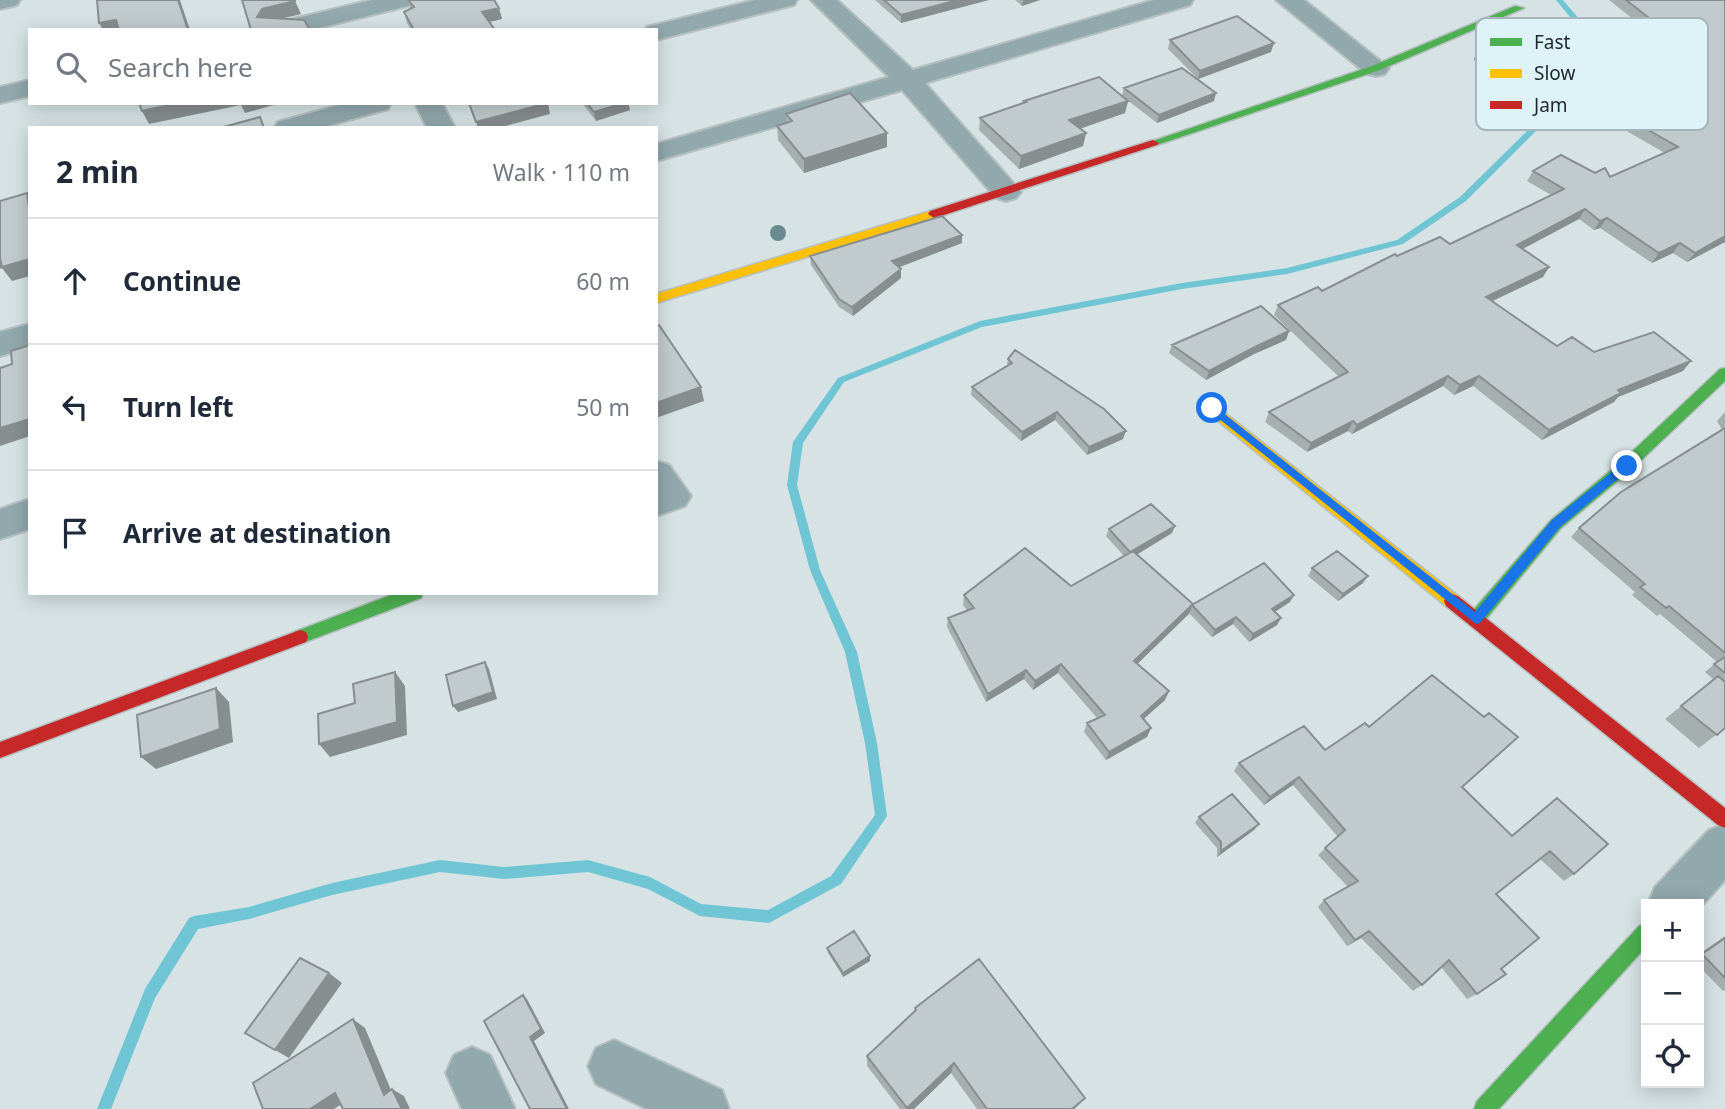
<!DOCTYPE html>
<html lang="en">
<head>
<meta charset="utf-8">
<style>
	body { margin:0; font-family:"Noto Sans",sans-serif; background:#f6f6f7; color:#1f2937 }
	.controls { position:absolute; right:21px; bottom:21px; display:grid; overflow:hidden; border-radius:0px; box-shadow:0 4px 18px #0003 }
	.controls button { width:63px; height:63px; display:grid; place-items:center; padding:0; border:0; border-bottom:2px solid #e0e1e3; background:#fff; color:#1f2937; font:35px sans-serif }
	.stop { position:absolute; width:21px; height:21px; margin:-16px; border:5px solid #1a73e8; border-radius:50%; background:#fff }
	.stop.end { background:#1a73e8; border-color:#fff; box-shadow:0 2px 7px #0008 }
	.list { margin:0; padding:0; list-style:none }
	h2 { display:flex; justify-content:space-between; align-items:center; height:91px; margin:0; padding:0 28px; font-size:30px }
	h2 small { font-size:23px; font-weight:400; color:#747a83 }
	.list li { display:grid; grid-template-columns:46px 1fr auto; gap:21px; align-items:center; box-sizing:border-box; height:126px; padding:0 28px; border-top:2px solid #e0e1e3 }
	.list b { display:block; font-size:26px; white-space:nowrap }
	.list em { font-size:23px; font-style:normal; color:#747a83 }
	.icon { flex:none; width:38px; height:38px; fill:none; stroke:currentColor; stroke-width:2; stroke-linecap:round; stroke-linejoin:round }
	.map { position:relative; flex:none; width:1725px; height:1109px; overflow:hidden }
	.search { position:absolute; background:#fff; box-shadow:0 4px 18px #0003; left:28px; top:28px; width:630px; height:77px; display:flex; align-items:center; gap:18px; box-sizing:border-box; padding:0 24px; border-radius:0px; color:#747a83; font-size:26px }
	.panel { position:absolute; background:#fff; box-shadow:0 4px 18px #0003; left:28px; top:126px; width:630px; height:469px; border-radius:0px }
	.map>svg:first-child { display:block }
</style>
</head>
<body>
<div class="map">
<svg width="1725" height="1109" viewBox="0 0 1725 1109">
	<rect width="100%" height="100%" fill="#d6e2e4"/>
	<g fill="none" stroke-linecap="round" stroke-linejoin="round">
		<path fill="#70c5d4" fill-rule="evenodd" d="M1556,0H1563L1603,47L1598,69L1466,201L1403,244L1287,274L1182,289L982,327L844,382L803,443L797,485L820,570L857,652L877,743L887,816L841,884L769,923L700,916L648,889L588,872L504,879L440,872L332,895L249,919L198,929L155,998L111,1109H97L145,989L189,918L194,916L249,907L332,883L440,860L504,867L588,860L650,877L701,904L768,910L831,876L875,815L865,743L845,652L810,570L787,485L793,442L838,378L980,321L1182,283L1287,268L1397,240L1460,197L1591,68L1595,47Z"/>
		<defs>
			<path id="street" d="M0,0H20L17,5L0,9Z
				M372,0H415L412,5L310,30H265L268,25Z
				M755,0H797L794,5L656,40V30H645L647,27Z
				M811,0H837L913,70L1154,0H1193L1190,5L925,83L1016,186L1021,192L1016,198L1006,201L996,198L902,90L656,161V144L889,77Z
				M1276,0H1304L1389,68L1385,74L1376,76L1367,74Z
				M30,80V96L0,103V87Z
				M347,103H391L388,109L320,128H274L278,122Z
				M415,103H442L455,128H427Z
				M30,324V347L0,356V332Z
				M656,461L669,465L691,496L685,506L656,516Z
				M30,499V529L0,539V509Z
				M1725,824V880L1699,909V904H1648L1655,887L1709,830Z
				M614,1040L722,1090L729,1109H647L596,1084L588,1066L596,1048Z
				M472,1047L490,1055L515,1109H462L446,1073L454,1055Z"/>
			<path id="fast" d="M1515,6L1524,8L1380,70L1157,145L1147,143L1372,66Z
				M1725,368V381L1632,469L1561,528L1482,624L1476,626L1470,624L1468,619L1470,614L1551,520L1622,461L1720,369Z
				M396,593H423L421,598L300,644L294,642L292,637L294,632Z
				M1646,923V947L1499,1109H1474L1477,1101L1639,926Z"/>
			<path id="slow" d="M934,210L940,214L938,217L656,303V294Z
				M1212,403L1458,596L1460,601L1458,606L1452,608L1446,606L1207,412L1205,408Z"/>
			<path id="jam" d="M1153,140L1159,143L1157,145L938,217L934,218L928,214L930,211Z
				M1452,594L1458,596L1725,808V828L1718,825L1446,606L1444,601L1446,596Z
				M300,630L306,632L308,637L306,642L0,758V742Z"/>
		</defs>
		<use href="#street" stroke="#b6c0c1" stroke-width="4"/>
		<use href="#fast" stroke="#b6c0c1" stroke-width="3"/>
		<use href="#slow" stroke="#b6c0c1" stroke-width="3"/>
		<use href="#jam" stroke="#b6c0c1" stroke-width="3"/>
		<path stroke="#99a8ac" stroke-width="3.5" stroke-dasharray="3.5 3.5" stroke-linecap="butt" d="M1474,59L1595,66L1625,62L1644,44L1662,38"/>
		<use href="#street" fill="#91a8ad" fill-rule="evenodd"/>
		<use href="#fast" fill="#4caf50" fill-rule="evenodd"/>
		<use href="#slow" fill="#ffc107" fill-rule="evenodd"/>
		<use href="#jam" fill="#c62828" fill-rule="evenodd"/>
	</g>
	<circle fill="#698b90" cx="778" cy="233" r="8"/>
	<path fill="#a6afb0" d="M407,0H494L499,8L502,19L489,22L495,30H411L407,23L404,12L411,9Z
		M875,0H989L901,23Z
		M1015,0H1040L1022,6Z
		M1609,0H1725V242L1687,262L1673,253L1652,263L1600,228L1594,230L1579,219L1523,249L1549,267L1543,277L1492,301L1557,346L1683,371L1618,397L1614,402L1542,440L1473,386L1454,395L1443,386L1352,434L1348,431L1307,452L1265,422L1269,412L1339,377L1274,315L1278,305L1322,291L1397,256L1450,244L1551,195L1527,181L1533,171L1595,173L1610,177L1665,153L1623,129L1629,119L1602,103L1608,94L1687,62Z
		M1170,40L1271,52L1198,79L1168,49Z
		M1124,88L1214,101L1157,123L1122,96Z
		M1024,101H1128L1125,113L1080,129L1086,133L1083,146L1019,169L979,130L980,118L1024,103Z
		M582,103H628L630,110L596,121Z
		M786,114L887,147L804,173L778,140L777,126L786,123Z
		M962,243L899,267L901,278L853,316L839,307L811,265L810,256Z
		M1289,331L1286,340L1254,354L1206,380L1169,353L1172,345Z
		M1008,359L1123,439L1087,455L1055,420L1021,441L971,395L972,387L1007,366Z
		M1725,412V728L1699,748L1665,719L1714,680L1705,672L1717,662L1660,614L1657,616L1632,595L1635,592L1571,537L1579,528L1722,430L1717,421Z
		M1109,529L1172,533L1136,555L1193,604L1290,602L1275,612L1277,625L1249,642L1233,624L1212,637L1189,613L1137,664L1165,700L1143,719L1151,728L1147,737L1106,760L1084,732L1087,723L1097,718L1058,673L1033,690L1024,679L986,702L947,627L948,618L967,610L963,605L964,595L1071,586L1124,556L1106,536Z
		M1312,568L1363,583L1338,601L1308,576Z
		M1369,727L1463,787L1512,836L1557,798L1574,874L1564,881L1540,859L1496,894L1501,969L1477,994L1467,999L1441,967L1422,985L1413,991L1361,938L1347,946L1318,907L1324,900L1348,887L1318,855L1338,837L1293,785L1264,805L1234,771L1239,763L1325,750Z
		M1199,817L1259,824L1254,830L1217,857V848L1195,823Z
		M1725,936V990L1723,991L1699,966V954Z
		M827,948L870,961L843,977L828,953Z
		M915,1008L1085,1098L1075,1109H977L951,1073L914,1109H900L867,1066V1056L914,1013Z"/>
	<path fill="#878e90" d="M178,0H180L190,30H188Z
		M958,0H989L901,23V15Z
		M1023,0H1040L1022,6Z
		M295,1L301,14L267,22L257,17L262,9Z
		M499,8L502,19L485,23L482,12Z
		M116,20L121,30H103L99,23Z
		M1274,43L1271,52L1198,79L1200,71Z
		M1216,93L1214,101L1157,123L1159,115Z
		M1128,101L1125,113L1067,133L1069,120Z
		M178,103H281L245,113L241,105L149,124L142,111Z
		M548,103L550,114L498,128H478L476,122Z
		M623,103H628L630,110L596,121L594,112Z
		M887,133V147L804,173V159Z
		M1086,133L1083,146L1019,169L1021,156Z
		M27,193L30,198V216Z
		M1585,209L1579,219L1511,255L1517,245Z
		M1607,218L1600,228L1594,230L1600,221Z
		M962,235V243L892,270V261Z
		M1725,236V242L1687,262L1695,253Z
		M1680,243L1673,253L1652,263L1659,253Z
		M0,254L30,259V276L12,281L2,268L0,269Z
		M1549,267L1543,277L1480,307L1486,297Z
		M901,269V278L853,316L852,307Z
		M1289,331L1286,340L1254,354L1206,380L1209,371L1257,346Z
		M1691,361L1683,371L1618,397L1614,402L1542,440L1549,430L1618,390Z
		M1448,376L1443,386L1352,434L1357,425Z
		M1479,376L1473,386L1454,395L1460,385Z
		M701,387L704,401L656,418V403Z
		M1057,412L1055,420L1021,441L1022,432Z
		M30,419V436L0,446V428Z
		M1353,421L1348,431L1307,452L1311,443Z
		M1126,431L1123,439L1087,455L1089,447Z
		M1175,526L1172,533L1128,560L1130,552Z
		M1368,576L1363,583L1338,601L1343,594Z
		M1294,595L1290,602L1268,616L1272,609Z
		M1193,604L1189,614L1131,670L1134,661Z
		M1236,617L1233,624L1212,637L1215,630Z
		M1281,618L1277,625L1249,642L1253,634Z
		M485,662L489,669L497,699L458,712L453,706Z
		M1061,664L1058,673L1033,690L1035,681Z
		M1026,670L1024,679L986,702L988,694Z
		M395,672L405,686L407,735L330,757L319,744Z
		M216,688L229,702L233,742L156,769L141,757Z
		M1169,691L1165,700L1137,725L1141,716Z
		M1151,728L1147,737L1106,760L1109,752Z
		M1299,777L1293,785L1264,805L1270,797Z
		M1259,824L1254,830L1217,857L1221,851Z
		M1369,931L1361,938L1347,946L1355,940Z
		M870,956V961L843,977V973Z
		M329,973L342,983L289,1058L275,1050Z
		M523,995L527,999L545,1033L534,1041L569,1109H567L530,1037Z
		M353,1019L365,1028L396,1102L384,1095Z
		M954,1063L951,1073L914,1109H907Z
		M392,1089L404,1096L410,1109H402Z
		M335,1093L348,1100L334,1109H310Z"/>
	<path fill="#c1cbcd" stroke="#878e90" stroke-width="2" d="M97,0H178L188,30H119L116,20L99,23Z
		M242,0H295V1L262,9L257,17L304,20L310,30H251Z
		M408,0H494L499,8L482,12L495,30H414L404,12L414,7Z
		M884,0H958L901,15Z
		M1626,0H1725V236L1695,253L1680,243L1659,253L1607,218L1600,221L1585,209L1517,245L1549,267L1486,297L1557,346L1572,337L1594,352L1654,332L1691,361L1618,390L1621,393L1549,430L1479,376L1460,385L1448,376L1357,425L1353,421L1311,443L1269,412L1348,372L1278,305L1318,287L1322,291L1395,254L1397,256L1440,237L1450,244L1564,189L1533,171L1561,155L1595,173L1605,168L1610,177L1678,147L1629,119L1641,113L1608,94L1699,57Z
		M1237,16L1274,43L1200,71L1170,40Z
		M1182,68L1216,93L1159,115L1124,88Z
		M1099,77L1128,101L1069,120L1086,133L1021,156L980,118L1026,102L1024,101Z
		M850,93L887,133L804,159L777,126L792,121L786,114Z
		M139,103H178L142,111Z
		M469,103H548L476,122Z
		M587,103H623L594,112Z
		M260,117L264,128H220Z
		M27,193L30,216V259L2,267L0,258V201Z
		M942,216L962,235L892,261L901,269L852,307L839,299L810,256Z
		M1261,306L1289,331L1257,346L1209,371L1172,345Z
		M659,325L701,387L656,403V326Z
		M30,345V419L0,428V368L12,364L11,351Z
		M1015,350L1104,409L1126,431L1089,447L1057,412L1022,432L972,387L1012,363L1008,359Z
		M1725,428V653L1669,606L1666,608L1640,587L1645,584L1579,528L1621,492Z
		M1151,504L1175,526L1130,552L1109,529Z
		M1025,548L1071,586L1133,551L1193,604L1134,661L1169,691L1141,716L1151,728L1109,752L1087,723L1105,715L1061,664L1035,681L1026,670L988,694L948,618L974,608L964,595Z
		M1337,551L1368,576L1343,594L1312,568Z
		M1264,563L1294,595L1272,609L1281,618L1253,634L1236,617L1215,630L1192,605Z
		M1725,657V673L1714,664Z
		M485,662L493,692L453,706L446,675Z
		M395,672L397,722L319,744L318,714L355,703L353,684Z
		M1432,675L1484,717L1489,713L1518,737L1462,787L1512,836L1557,798L1608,844L1574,874L1550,851L1496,894L1539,938L1501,969L1506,974L1477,994L1449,960L1422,985L1369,931L1355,940L1324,900L1358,881L1325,848L1345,830L1299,777L1270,797L1239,763L1304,726L1325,750L1365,723L1369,727Z
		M1718,676L1725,682V728L1717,735L1681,706Z
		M216,688L220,729L141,757L137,715Z
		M1232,794L1259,824L1221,851V842L1199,817Z
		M854,931L870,956L843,973L827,948Z
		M1725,938V978L1702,954Z
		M300,958L329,973L275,1050L245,1033Z
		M979,959L1085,1098L1072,1109H987L954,1063L907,1108L867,1056L916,1010L915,1008Z
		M523,995L541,1029L530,1037L567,1109H530L484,1021Z
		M353,1019L384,1095L392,1089L402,1109H343L335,1093L310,1109H263L253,1083Z"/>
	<path fill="#1a73e8" d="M1212,404L1475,612L1552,520L1623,463H1631L1633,466L1560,527L1480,623L1476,624L1208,410L1207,408Z"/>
	<rect x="1476" y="18" width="232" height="112" rx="10" fill="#ddf3f7" stroke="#a4b6b9" stroke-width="2"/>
	<rect x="1490" y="38" width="32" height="8" fill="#4caf50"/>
	<rect x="1490" y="69" width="32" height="9" fill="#ffc107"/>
	<rect x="1490" y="101" width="32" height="8" fill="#c62828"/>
	<g font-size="19" fill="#1f2728">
		<text x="1534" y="49">Fast</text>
		<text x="1534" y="80">Slow</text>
		<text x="1534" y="112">Jam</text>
	</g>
</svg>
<div class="controls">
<button>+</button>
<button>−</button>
<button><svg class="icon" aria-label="locate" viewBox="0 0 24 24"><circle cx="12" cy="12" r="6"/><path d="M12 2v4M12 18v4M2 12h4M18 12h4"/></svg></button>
</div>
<div class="stop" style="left:1212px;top:408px"></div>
<div class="stop end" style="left:1627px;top:466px"></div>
<div class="search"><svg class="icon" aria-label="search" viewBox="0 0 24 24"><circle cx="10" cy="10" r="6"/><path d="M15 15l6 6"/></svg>Search here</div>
<section class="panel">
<h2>2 min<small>Walk · 110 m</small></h2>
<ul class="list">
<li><svg class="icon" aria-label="ahead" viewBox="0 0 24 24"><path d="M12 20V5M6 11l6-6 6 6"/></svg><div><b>Continue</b></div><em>60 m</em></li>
<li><svg class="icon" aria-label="left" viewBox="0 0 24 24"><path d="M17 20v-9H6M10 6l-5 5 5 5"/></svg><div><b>Turn left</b></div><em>50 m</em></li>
<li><svg class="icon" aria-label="arrive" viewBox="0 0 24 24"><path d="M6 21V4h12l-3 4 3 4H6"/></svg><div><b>Arrive at destination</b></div></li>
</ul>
</section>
</div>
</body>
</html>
